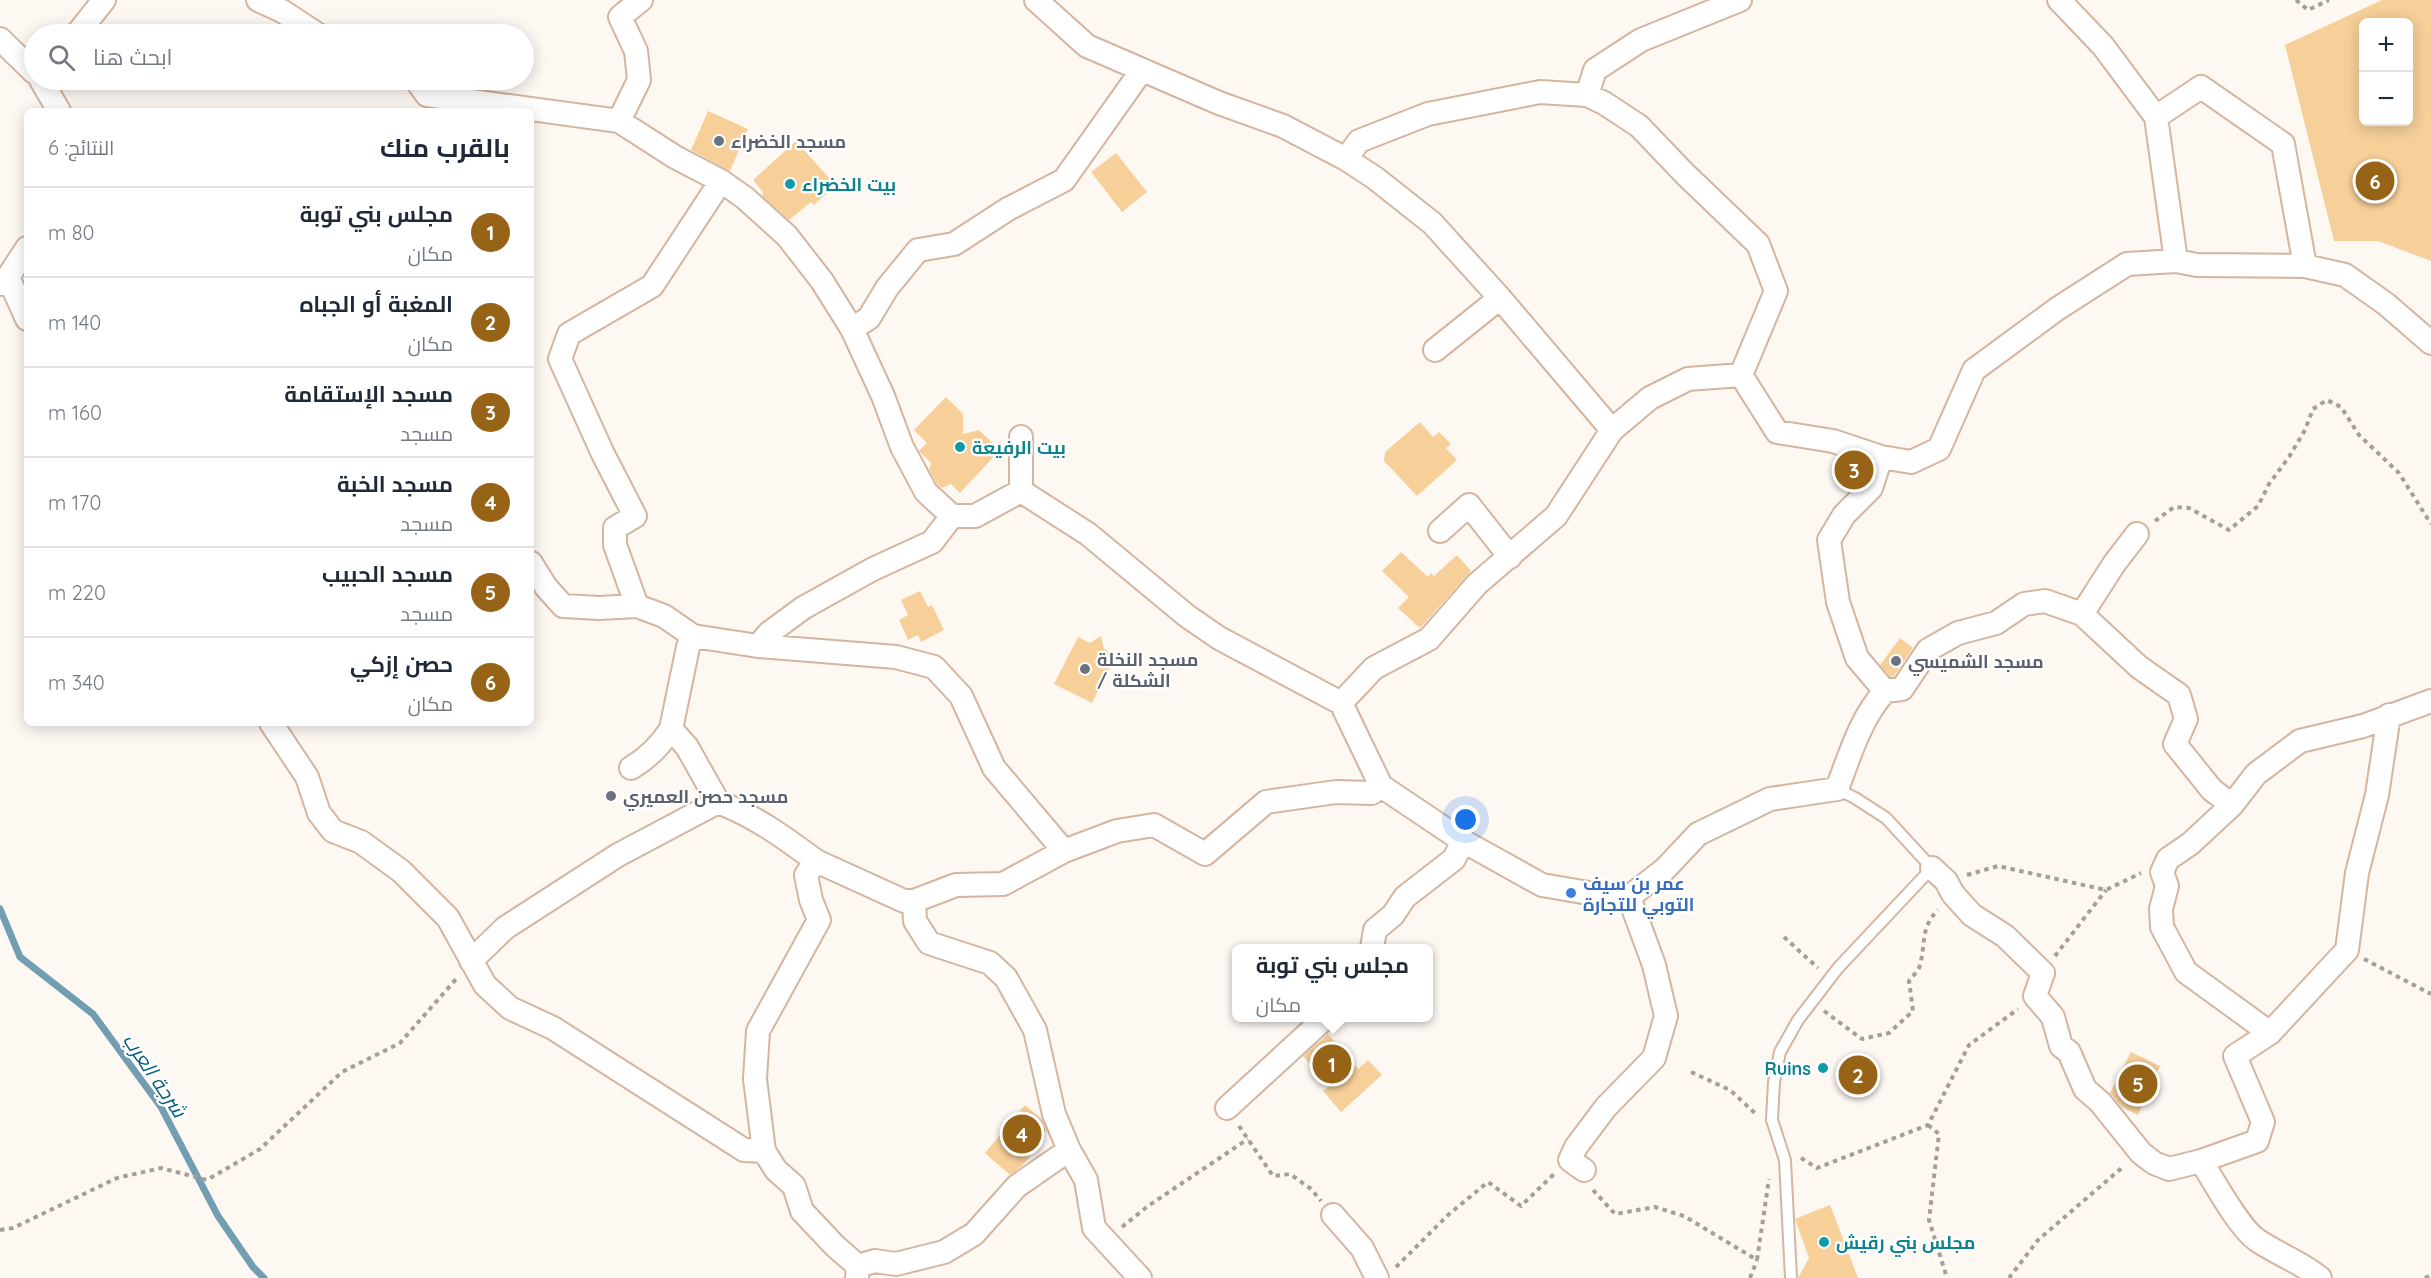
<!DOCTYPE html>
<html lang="ar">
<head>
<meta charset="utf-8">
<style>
	body { margin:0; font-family:Quicksand,Cairo,sans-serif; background:#f6f6f7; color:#1f2937; direction:rtl }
	.controls { position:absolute; right:18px; top:18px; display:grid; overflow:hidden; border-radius:9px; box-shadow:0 3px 15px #0003 }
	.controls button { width:54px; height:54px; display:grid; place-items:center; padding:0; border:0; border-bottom:2px solid #e0e1e3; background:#fff; color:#1f2937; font:30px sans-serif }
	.you { position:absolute; left:1466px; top:820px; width:21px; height:21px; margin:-15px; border:4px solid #fff; border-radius:50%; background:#1a73e8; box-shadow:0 0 0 9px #1a73e833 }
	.badge { display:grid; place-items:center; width:39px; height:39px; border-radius:50%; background:#966317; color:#fff; font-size:20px; font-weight:700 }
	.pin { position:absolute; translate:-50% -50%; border:3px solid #fff; box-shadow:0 2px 6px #0006 }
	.popup { position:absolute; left:1232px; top:944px; width:201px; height:78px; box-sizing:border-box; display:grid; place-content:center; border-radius:9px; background:#fff; filter:drop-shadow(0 2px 4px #0005); font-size:20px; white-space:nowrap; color:#747a83 }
	.popup b { font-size:22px; color:#1f2937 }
	.popup::after { content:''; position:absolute; left:50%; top:100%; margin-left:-12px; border:12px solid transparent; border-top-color:#fff }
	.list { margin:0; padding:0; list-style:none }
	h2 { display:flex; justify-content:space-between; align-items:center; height:78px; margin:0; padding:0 24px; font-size:26px }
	h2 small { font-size:20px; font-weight:400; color:#747a83 }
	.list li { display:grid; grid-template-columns:39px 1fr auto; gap:18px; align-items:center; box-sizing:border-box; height:90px; padding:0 24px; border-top:2px solid #e0e1e3 }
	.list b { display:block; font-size:22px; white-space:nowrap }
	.list p { margin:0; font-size:20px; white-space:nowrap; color:#747a83 }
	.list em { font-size:20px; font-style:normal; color:#747a83 }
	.icon { flex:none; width:33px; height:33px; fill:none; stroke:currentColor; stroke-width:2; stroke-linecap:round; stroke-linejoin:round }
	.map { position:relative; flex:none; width:2431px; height:1278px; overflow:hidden; direction:ltr }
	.search { position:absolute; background:#fff; box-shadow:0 3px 15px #0003; left:24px; top:24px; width:510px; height:66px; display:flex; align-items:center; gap:15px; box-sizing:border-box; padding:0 21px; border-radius:33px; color:#747a83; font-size:22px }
	.panel { position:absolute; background:#fff; box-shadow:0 3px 15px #0003; left:24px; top:108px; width:510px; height:618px; border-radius:9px; direction:rtl }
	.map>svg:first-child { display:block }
</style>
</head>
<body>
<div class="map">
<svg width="2431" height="1278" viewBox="0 0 2431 1278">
	<rect width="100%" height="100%" fill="#fef8f3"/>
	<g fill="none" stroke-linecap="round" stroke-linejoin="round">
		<path stroke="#729eb2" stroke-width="7" d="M0,909L20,957L93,1014L161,1107L218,1216L253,1267L264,1278"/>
	</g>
	<path fill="#f6cf99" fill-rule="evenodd" d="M2382,0H2431V261L2378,241H2334L2285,45ZM2364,22H2409V122H2364Z
		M708,111L748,129L730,171L691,150Z
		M796,141L830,179L821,187L826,194L814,205L811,202L789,220L762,196L763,192L753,180Z
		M1116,153L1147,192L1122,212L1091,172Z
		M946,397L963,414V434L979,430L1000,450L960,493L951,484L942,488L937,484L929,470L931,463L919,451L927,443L914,430Z
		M1420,422L1433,437L1439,432L1451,444L1446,448L1457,460L1417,496L1384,461L1385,452Z
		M1847,460L1864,466L1857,483L1841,475Z
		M1401,552L1428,577L1431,573L1434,576L1457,555L1471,571L1420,628L1398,608L1409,597L1382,571Z
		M920,591L928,607L932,605L944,630L921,642L918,635L908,640L899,620L908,615L901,600Z
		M1101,636L1104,649L1116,655L1092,703L1054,684L1078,637L1090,643Z
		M1900,638L1913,648L1894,676L1891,677L1880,665Z
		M1328,1034L1358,1069L1368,1060L1382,1075L1341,1112L1323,1091L1329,1086L1303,1056Z
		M2131,1052L2160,1066L2138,1115L2122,1107L2110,1093Z
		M1025,1105L1042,1120L1046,1131L1037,1142L1040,1145L1022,1166L1010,1175L985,1153Z
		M1830,1205L1858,1278H1798L1809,1258L1795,1219Z"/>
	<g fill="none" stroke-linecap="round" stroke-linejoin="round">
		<defs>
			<path id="service" d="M1791,1278L1785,1160L1772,1120L1774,1082L1780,1052L1798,1020L1838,968L1932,868L1886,818L1855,798L1837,789"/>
			<path id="minor" d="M258,0L282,11L317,34
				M1036,0L1087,46L1219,103L1283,126L1346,159L1375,178L1432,223L1500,298L1612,430L1650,398L1688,379L1741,375L1777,432L1833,441L1881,457L1911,462L1939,449L1974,370L2057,309L2127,264L2176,261L2197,265L2305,266L2345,275L2386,304L2431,343
				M2059,0L2103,46L2156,117L2201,87L2283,144L2305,266
				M77,34L104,0
				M0,39L34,72
				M41,80L59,111
				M416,80L427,95L619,121L675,157L721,181L745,198L787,236L822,281L852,329L883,396L902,447L926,492L952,516H975L1021,491L1088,534L1187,616L1219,638L1341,703L1374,668L1429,639L1477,584L1556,516L1612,430
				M1587,95L1595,70L1641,40L1740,0
				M2156,117L2176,261
				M619,121L639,80L636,51L620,17L641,0
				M1346,159L1359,141L1428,114L1540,92L1587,95L1604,103L1639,126L1685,174L1758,244L1776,291L1741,375
				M8,277L27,319
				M0,284L8,277L27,248
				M852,329L869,318L887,288L918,250L954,244L1008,209L1064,180L1142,70
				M1435,350L1500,298
				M1021,437V491
				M1440,531L1469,505L1510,557
				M531,563L546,587L563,606L599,608L637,606L664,616L693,636L758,646L896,657L934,667L961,696L994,768L1064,851
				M637,606L615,545V528L635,516L603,454L560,359L569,334L652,286L721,181
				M2082,614L2139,667L2179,695L2186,719L2175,744L2212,790L2232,805
				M693,636L688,647L671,729L687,747L718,802
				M758,646L769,633L803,608L873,569L932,542L952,516
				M1885,691L1902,689L1928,650L1958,633L1996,623L2024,604L2045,601L2082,614L2114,564L2137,534
				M1341,703L1381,786L1463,841L1542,885L1600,895L1629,897L1665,869L1698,834L1770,799L1837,789C1850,755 1860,719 1885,691L1857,658L1838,602L1829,540L1844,515L1871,488L1881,457
				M271,723L307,777L319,813L333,831L361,842L401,871L448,918L485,985L510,1008L553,1028L744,1150L764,1151L776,1170L794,1186L802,1211L835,1246L858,1266L857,1278
				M631,768C648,758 660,746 671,729
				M1932,868L1946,881L1953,894L1972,915L2005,936L2043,973L2035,996L2053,1017L2061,1046L2069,1052L2085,1089L2100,1102L2141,1153L2154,1163L2169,1169L2201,1161C2214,1181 2239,1228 2257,1240C2277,1254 2301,1262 2320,1278
				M1372,948L1375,930L1393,915L1405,897L1454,859L1463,841
				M471,961L505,928L618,855L718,802C755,816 785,838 816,861
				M2270,1033L2186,972L2162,927L2161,909L2167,886L2162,872L2168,859L2190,844L2232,805L2256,774L2300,741L2363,726L2431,701
				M1227,1108L1325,1018
				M764,1151L755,1079L758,1031L819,920L811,900L806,875L816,861L904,901H914
				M2201,1161L2257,1141L2263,1122L2235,1056L2270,1033L2347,950L2357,873L2377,795L2389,715
				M1584,1170L1570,1160L1576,1147L1606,1107L1654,1058L1666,1016L1654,965L1629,897
				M1333,1215L1362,1248L1377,1278
				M858,1266L875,1261L896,1264L944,1252L974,1234L1017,1186L1069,1150
				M1140,1278L1094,1228L1086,1180L1069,1150L1054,1114L1035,1030L1006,978L990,963L929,943L915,921L914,901L956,885L1003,884L1064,851L1117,831L1154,825L1205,854L1266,802L1336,792L1372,793L1381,786"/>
		</defs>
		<use href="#service" stroke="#d3b5a0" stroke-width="14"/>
		<use href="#minor" stroke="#d3b5a0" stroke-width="26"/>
		<path stroke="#a79e98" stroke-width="4" stroke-dasharray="4.5 4.5" stroke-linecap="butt" d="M2296,0L2308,10L2329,0
			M2155,521L2174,507L2189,508L2229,530L2258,506L2269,484L2289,457L2305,430L2313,409L2327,400L2341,407L2359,435L2399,473L2431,524
			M1967,875L1998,866L2106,890L2141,873
			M1784,937L1818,968
			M2055,956L2106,890
			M2364,959L2431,994
			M1824,1011L1862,1039L1889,1033L1913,1011L1909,981C1912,976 1919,971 1920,965C1926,943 1920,928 1938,910
			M1691,1072L1730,1090L1757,1115
			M1928,1125L1939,1134L1929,1220L1947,1278
			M1239,1126L1273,1176L1290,1174L1311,1189L1321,1201
			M1801,1158L1817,1168L1928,1125L1969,1045L2018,1009
			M1593,1190L1615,1214L1655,1207L1684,1216L1757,1260L1769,1179
			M1122,1227L1148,1206L1248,1139
			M0,1230L13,1228L117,1178L161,1168L207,1180L260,1149L342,1072L400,1043L457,978
			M1396,1267L1448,1215L1488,1182L1521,1206L1554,1174
			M1750,1278L1757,1260
			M2009,1278L2038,1240L2124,1166
			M2425,1278L2431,1275"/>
		<use href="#service" stroke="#fff" stroke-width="10"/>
		<use href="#minor" stroke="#fff" stroke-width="22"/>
	</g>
	<g fill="#6b7280" stroke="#fff" stroke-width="2">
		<circle cx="719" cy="141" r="6"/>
		<circle cx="1896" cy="661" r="6"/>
		<circle cx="1085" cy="669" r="6"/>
		<circle cx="611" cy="796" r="6"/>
	</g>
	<g fill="#0f9aa8" stroke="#fff" stroke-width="2">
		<circle cx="790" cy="184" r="6"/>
		<circle cx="960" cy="447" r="6"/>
		<circle cx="1823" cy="1068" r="6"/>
		<circle cx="1824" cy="1242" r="6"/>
	</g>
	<circle fill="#3f7fe0" stroke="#fff" stroke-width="2" cx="1571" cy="893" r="6"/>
	<g text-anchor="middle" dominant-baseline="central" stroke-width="4.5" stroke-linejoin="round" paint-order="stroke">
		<g font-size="18" font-weight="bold" fill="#5b616d" stroke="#fff" text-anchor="start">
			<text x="731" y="141">مسجد الخضراء</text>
			<text x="1097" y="659">مسجد النخلة<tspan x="1097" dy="21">/ الشكلة</tspan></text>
			<text x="1908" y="661">مسجد الشميسي</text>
			<text x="623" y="796">مسجد حصن العميري</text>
		</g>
		<g font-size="18" font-weight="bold" fill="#0d838f" stroke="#fff" text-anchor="start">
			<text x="802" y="184">بيت الخضراء</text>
			<text x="972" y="447">بيت الرفيعة</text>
			<text x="1811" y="1068" text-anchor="end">Ruins</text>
			<text x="1836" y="1242">مجلس بني رقيش</text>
		</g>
		<g font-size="18" font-weight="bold" fill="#366cbe" stroke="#fff" text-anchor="start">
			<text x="1583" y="883">عمر بن سيف<tspan x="1583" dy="21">التوبي للتجارة</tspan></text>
		</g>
		<g font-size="20" font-style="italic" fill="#005d7d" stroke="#fff">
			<text transform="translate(155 1075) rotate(56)">شرجة العرب</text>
		</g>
	</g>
</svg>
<div class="controls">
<button>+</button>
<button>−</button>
</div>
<div class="you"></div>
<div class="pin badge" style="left:1332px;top:1064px">1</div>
<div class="popup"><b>مجلس بني توبة</b>مكان</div>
<div class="pin badge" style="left:1858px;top:1075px">2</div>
<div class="pin badge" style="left:1854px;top:470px">3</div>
<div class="pin badge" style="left:1022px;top:1134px">4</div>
<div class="pin badge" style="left:2138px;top:1084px">5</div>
<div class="pin badge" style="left:2375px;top:181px">6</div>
<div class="search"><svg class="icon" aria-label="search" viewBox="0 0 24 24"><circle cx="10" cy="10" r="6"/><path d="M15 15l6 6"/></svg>ابحث هنا</div>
<section class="panel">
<h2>بالقرب منك<small>النتائج: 6</small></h2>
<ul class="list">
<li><span class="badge">1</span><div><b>مجلس بني توبة</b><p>مكان</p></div><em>80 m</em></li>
<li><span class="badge">2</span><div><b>المغبة أو الجباه</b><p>مكان</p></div><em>140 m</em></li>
<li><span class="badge">3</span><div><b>مسجد الإستقامة</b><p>مسجد</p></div><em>160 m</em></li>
<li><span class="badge">4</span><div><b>مسجد الخبة</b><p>مسجد</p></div><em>170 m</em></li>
<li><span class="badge">5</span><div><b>مسجد الحبيب</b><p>مسجد</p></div><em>220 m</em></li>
<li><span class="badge">6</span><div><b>حصن إزكي</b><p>مكان</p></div><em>340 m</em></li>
</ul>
</section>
</div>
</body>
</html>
